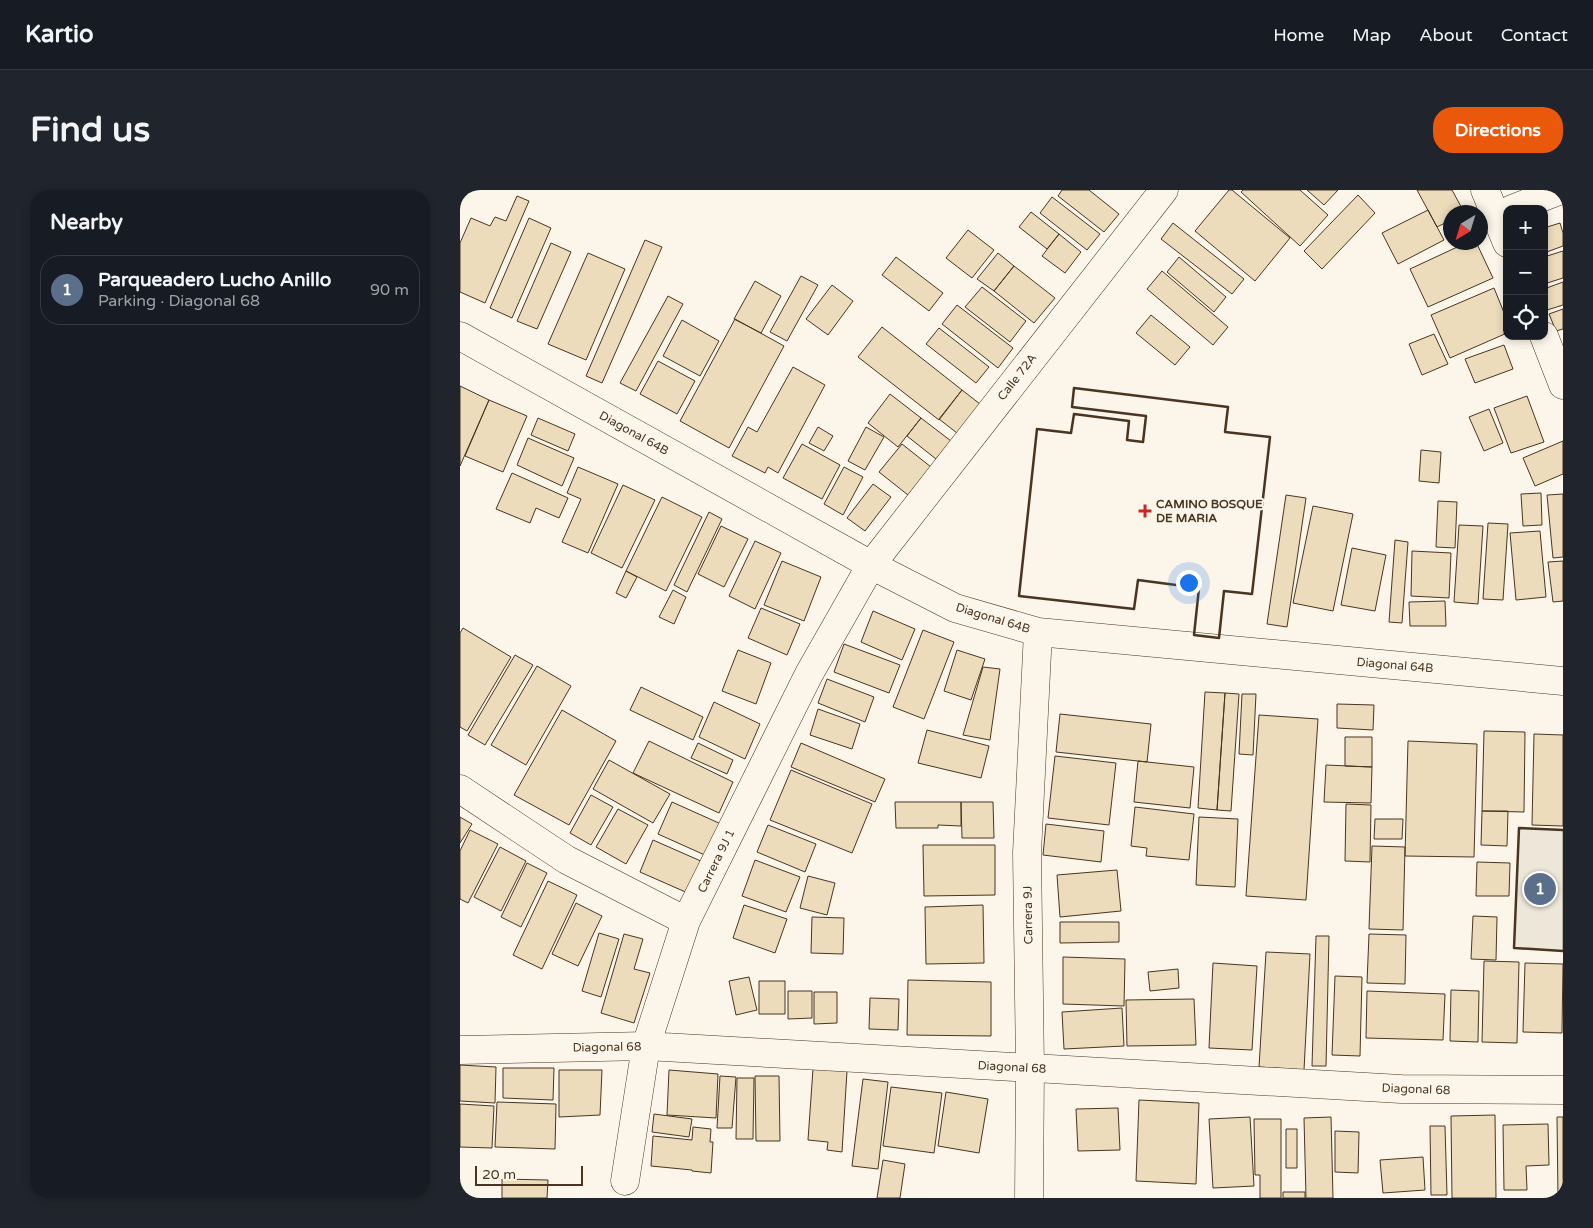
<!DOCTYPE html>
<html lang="en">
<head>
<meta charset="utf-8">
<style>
	body { margin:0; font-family:"Varela Round",sans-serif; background:#20242c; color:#f1f3f6 }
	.controls { position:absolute; right:15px; top:15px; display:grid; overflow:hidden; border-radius:10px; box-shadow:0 2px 8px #0003 }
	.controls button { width:45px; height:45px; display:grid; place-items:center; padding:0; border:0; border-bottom:1px solid #363941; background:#171b24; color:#f1f3f6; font:25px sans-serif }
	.compass { position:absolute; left:983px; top:15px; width:45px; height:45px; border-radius:50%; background:#171b24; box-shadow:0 2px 8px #0003; rotate:218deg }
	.scale { position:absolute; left:15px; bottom:12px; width:108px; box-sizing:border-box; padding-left:5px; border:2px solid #4a3520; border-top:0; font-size:14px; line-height:18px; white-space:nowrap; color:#4a3520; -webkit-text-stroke:4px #fbf6e9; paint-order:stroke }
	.you { position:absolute; left:728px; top:392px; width:18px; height:18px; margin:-12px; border:4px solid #fff; border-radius:50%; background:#1a73e8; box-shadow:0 0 0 8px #1a73e833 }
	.badge { display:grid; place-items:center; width:32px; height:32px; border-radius:50%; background:#ea580c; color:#fff; font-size:16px; font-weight:700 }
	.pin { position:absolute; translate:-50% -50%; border:2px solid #fff; box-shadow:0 1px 5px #0006 }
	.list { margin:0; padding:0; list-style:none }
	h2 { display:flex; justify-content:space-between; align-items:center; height:65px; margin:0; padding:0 20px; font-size:21px }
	h2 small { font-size:16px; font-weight:400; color:#9ea1a6 }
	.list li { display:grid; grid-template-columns:32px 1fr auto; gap:15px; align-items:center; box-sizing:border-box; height:70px; margin:0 10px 10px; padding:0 10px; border:1px solid #363941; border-radius:20px }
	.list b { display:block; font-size:19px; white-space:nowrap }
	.list p { margin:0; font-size:16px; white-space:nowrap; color:#9ea1a6 }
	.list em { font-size:16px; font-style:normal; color:#9ea1a6 }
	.icon { flex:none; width:28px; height:28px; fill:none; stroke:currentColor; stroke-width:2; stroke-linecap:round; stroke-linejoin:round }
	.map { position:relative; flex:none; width:1103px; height:1008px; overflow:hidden; border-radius:20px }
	header { display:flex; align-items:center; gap:30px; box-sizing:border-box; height:70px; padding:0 25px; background:#171b24; border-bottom:1px solid #363941 }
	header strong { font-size:24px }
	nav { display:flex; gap:28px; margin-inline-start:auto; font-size:18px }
	.intro { display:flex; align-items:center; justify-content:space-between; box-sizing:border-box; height:120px; padding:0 30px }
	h1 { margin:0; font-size:35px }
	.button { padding:12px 22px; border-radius:20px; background:#ea580c; color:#fff; font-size:18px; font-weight:700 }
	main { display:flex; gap:30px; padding:0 30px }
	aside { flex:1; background:#171b24; border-radius:20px; box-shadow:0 2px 8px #0003 }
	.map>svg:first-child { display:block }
</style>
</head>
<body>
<header>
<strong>Kartio</strong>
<nav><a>Home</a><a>Map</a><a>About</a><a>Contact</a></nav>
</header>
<div class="intro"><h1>Find us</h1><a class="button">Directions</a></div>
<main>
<aside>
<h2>Nearby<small></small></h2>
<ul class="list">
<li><span class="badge" style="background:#5c6f8a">1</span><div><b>Parqueadero Lucho Anillo</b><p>Parking · Diagonal 68</p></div><em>90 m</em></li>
</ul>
</aside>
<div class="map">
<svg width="1103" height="1008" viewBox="0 0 1103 1008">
	<rect width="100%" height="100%" fill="#fbf6e9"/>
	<path fill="#ede7d9" stroke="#887966" d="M1059,638L1103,640V761L1054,758Z"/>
	<path fill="#ecdcbc" stroke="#4a3520" d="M602,0H629L659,24L644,42L598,6Z
		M769,0H772L830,48L795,91L735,41Z
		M783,0H840L868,25L840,56L781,2Z
		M847,0H878L864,15Z
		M957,0H992L1004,22H991V30L977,37Z
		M898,5L915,23L862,79L844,61Z
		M57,6L69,11L25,113L0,102V53L11,28L30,36L35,27L46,31Z
		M592,7L640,44L627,60L580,23Z
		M968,20L984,50L938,74L922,43Z
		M571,22L599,44L587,59L559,37Z
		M69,28L91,38L52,128L30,118Z
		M713,33L784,89L772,104L701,49Z
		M1100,33L1103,43V56L1084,63V38Z
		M508,40L534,60L512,88L486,68Z
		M599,44L621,62L605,83L582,66Z
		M185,50L202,57L142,193L126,186Z
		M1008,52H1016L1033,88L968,117L950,79Z
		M91,53L111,62L77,139L57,131Z
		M1103,61V88L1084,94V67Z
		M128,63L165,79L126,170L88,154Z
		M538,63L554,76L534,101L517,89Z
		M436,67L483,103L469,121L422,85Z
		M719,67L766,107L754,122L707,82Z
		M554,76L595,108L574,133L534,101Z
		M702,81L768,137L753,155L687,99Z
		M341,86L358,95L327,151L310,142Z
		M295,91L321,106L301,143L274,129Z
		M1103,92V115L1087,120L1084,112V99Z
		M372,95L393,111L368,145L346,129Z
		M522,97L566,131L550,152L505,117Z
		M1034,98L1047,130V143L990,168L971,125Z
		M208,106L223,114L176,201L160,193Z
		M497,115L553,158L538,178L482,134Z
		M1103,119V139L1096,141L1089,124Z
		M691,125L730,157L715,175L676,143Z
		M275,129L324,156L269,258L220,231Z
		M222,130L259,151L240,186L203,166Z
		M422,137L502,200L479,230L398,167Z
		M479,138L529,177L516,193L466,154Z
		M974,144L988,174L962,185L949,154Z
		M1044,155L1053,179L1015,193L1005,169Z
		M198,171L235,191L217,224L180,204Z
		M333,177L365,195L318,283L308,277L305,283L272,266L288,237L297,242Z
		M0,196L29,210L0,276Z
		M502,200L520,214L497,243L479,229Z
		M430,204L461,228L438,257L408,233Z
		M1067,206L1084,252L1051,263L1034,218Z
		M29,210L67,226L43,282L5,266Z
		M1029,219L1043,253L1024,261L1009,227Z
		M78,228L115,244L108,261L71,245Z
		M461,228L491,251L476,269L447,246Z
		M358,237L373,246L364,261L349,253Z
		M406,237L424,247L405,280L388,271Z
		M68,248L114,268L102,296L57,275Z
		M1103,251V284L1075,296L1063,268Z
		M342,254L380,275L362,309L323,288Z
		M442,254L471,277L448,305L419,282Z
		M961,260L981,262L979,293L959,291Z
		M118,277L158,294L128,363L102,352L121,309L107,303Z
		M384,277L403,287L383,325L364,314Z
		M52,283L108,308L99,328L76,318L70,333L36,319Z
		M413,294L431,307L405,341L387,328Z
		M163,295L195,310L162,378L131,363Z
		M1081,303L1082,335L1063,336L1061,304Z
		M1103,304V367L1093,368L1087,305Z
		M826,305L846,308L827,437L807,434Z
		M202,307L242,327L206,401L166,381Z
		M978,311L997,312L995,358L976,357Z
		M853,316L893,324L873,421L833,413Z
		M249,322L262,329L227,402L214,395Z
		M1028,333L1048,334L1043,410L1023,409Z
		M999,335L1023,336L1018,414L994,412Z
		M261,336L288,349L264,397L238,384Z
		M1080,341L1086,407L1056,410L1050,343Z
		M935,350L948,352L942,433L929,432Z
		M295,351L321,363L295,419L269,406Z
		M892,358L926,365L915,421L881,415Z
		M952,361L991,363L989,408L951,406Z
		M322,371L361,387L344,431L304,415Z
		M1103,371V411L1093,412L1088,372Z
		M166,381L177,387L166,408L156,403Z
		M213,400L226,407L214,434L199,427Z
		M985,411L986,436H950L949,412Z
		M301,418L340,434L327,465L288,448Z
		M413,421L455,439L442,470L401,452Z
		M3,438L51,467L7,541L0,537V443Z
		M463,440L494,452L464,529L433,517Z
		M384,454L440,475L429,503L374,482Z
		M278,460L311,473L296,514L262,501Z
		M497,460L525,469L511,510L484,501Z
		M55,465L73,475L25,555L8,545Z
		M77,476L111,496L66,575L31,555Z
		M523,477L540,479L530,550L503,545Z
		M367,489L414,507L405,532L358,513Z
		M181,497L243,527L233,550L170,520Z
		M745,502L765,503L757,620L738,618Z
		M765,503L779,504L771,621L757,620Z
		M782,504H796L793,565L779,564Z
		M254,512L300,534L285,569L239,547Z
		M877,514L914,515L913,540L877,538Z
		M358,519L400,534L392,559L350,545Z
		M102,520L156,551L109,635L54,605Z
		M600,524L691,534L687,572L596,562Z
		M799,525L858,529L846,710L786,706Z
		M467,540L529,556L521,588L458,573Z
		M1024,541L1065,542L1064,622L1022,621Z
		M1074,544L1103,545V636L1072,635Z
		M885,547H912V577L885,576Z
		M189,551L273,592L259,623L173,583Z
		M948,551L1017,554L1014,667L945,666Z
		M238,553L273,570L267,584L231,568Z
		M341,553L425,589L415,612L331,577Z
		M595,566L656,573L649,635L588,628Z
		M149,570L210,604L193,633L133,599Z
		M678,571L734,577L730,618L674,612Z
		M866,575L912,577L911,613L864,612Z
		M331,580L412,614L392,663L310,630Z
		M131,605L153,617L131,655L110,643Z
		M212,612L261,634L247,666L198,644Z
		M435,612H501V636L478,635V638H436Z
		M501,612H533L534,648H502Z
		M886,614L911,615L910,672L885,671Z
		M675,617L734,624L729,670L686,666L687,658L671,656Z
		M158,619L188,635L166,674L136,657Z
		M1022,621H1048L1047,656L1021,655Z
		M0,627L12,634L0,653Z
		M739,627L778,629L775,697L736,695Z
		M915,629H943L942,649H914Z
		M586,634L644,641L641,672L583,665Z
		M308,635L356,654L345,682L297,662Z
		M10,640L38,654L8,713L0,709V661Z
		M193,650L243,672L230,704L180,682Z
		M463,655H535V705L464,706Z
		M912,656L945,657L943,740L909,739Z
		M40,657L66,671L41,721L14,707Z
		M295,670L340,687L326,722L282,706Z
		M1017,672L1050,673L1049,706H1016Z
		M67,673L87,683L61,737L41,727Z
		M657,680L661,721L600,727L597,685Z
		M348,686L375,693L367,725L340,718Z
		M88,691L117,705L82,779L53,765Z
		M116,713L142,726L118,776L92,764Z
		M284,715L327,729L315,763L273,748Z
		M523,715L524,773L466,774L465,717Z
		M1013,726L1037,727L1036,770L1011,769Z
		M352,727L384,728L383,764L351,763Z
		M600,732H659V752L600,753Z
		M139,743L159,749L141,807L122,801Z
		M164,744L183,749L174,779L190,783L174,833L141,823Z
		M909,744L946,745L945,794L907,793Z
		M856,746H869L866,876H852Z
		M806,762L850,764L844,880L799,877Z
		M603,767L665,769L664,816L603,814Z
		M1024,771L1059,772L1057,853L1022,852Z
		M753,773L797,776L792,860L749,858Z
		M1065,773L1103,774L1102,843L1063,842Z
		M718,779L719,798L690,801L688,782Z
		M875,786L902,787L900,866L872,865Z
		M289,787L297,820L276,825L269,791Z
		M448,790L531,792V846L447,845Z
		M299,791H325V824H299Z
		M991,800L1019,801L1018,852L990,851Z
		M328,801H352V828L328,829Z
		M907,801L985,804L983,850L906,848Z
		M354,802H377V833L354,834Z
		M410,808L439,809L438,840L409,839Z
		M734,809L736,855L667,856L666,810Z
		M662,818L664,856L604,859L602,822Z
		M0,875L36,877L35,913L0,911Z
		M43,878H94L93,910L43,908Z
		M353,879L387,881L382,962L367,960L368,952L348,950Z
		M99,880H142L140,925L99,927Z
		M209,880L258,884L256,928L207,925Z
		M260,886L276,887L272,938H257Z
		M295,886H319L320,951H296Z
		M277,888H294L293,949H276Z
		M403,889L428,892L418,979L392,976Z
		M431,897L482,903L474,963L423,956Z
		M486,902L528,909L519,963L478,956Z
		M679,910L739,913L736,994L676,991Z
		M37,912L96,914L95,959L35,957Z
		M0,914L34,916L32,958L0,957Z
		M658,918L660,960L618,961L616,919Z
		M194,924L232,929L229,947L192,942Z
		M1035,925L1036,1008H992L991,926Z
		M790,927L794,996L753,998L749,929Z
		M871,927L873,1008H846L844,928Z
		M1097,927H1103V1008H1098Z
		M794,929H821V1008H800V985H795Z
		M1088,934L1089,975L1066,976L1067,1000H1044L1043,935Z
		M970,936H985L987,1005H971Z
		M233,937L251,939L250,952H253L251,983L232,981V980L191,976L193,946L232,950Z
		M826,939H837V978H826Z
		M875,941L899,942L898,983L875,982Z
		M963,967L965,1000L923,1003L920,970Z
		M423,970L445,974L440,1008H417Z
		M42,989L88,990L87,1008H42Z
		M823,1002H845V1008H823Z"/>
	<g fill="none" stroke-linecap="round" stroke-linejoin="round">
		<defs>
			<path id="minor" d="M1025,0L1047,53
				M1052,19L1101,0
				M1084,146L1103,195
				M0,599L107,670L226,731
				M0,860L186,856L941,899L1103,900
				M165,991L186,856L226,731L349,484L411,375L704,0"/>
			<path id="tertiary" d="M0,146L411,375L495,418L578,442L1103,491
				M569,1008L570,878L567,663L578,442"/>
		</defs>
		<use href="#minor" stroke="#4a3520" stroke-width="29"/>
		<use href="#tertiary" stroke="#4a3520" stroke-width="29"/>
		<use href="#minor" stroke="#fbf6e9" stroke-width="28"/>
		<use href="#tertiary" stroke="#fbf6e9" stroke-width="28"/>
		<path stroke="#4a3520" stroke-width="2.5" d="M614,198L768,217L765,242L810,247L792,404L764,401L759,448L734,445L739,398L678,390L674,419L559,406L577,239L611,243L614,224L669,231L667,250L683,252L686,226L612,217Z
			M1103,640L1059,638L1054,758L1103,761"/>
	</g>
	<path fill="#c62828" stroke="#fbf6e9" stroke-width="2" d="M682.5 313.5h5v5h5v5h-5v5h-5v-5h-5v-5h5z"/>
	<g text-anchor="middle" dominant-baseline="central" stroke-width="4" stroke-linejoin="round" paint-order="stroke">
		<g font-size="12" fill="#4a3520" stroke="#fbf6e9">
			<text transform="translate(557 187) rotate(-52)">Calle 72A</text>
			<text transform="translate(174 243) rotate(29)">Diagonal 64B</text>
			<text transform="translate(533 428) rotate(17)">Diagonal 64B</text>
			<text transform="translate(935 475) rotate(5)">Diagonal 64B</text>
			<text transform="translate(256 671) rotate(-64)">Carrera 9J 1</text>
			<text transform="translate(568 725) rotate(-91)">Carrera 9J</text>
			<text transform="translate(147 857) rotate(-1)">Diagonal 68</text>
			<text transform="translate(552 877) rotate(3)">Diagonal 68</text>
			<text transform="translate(956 899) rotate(2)">Diagonal 68</text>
		</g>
		<g font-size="12" font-weight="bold" fill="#4a3520" stroke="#fbf6e9" text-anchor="start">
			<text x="696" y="314">CAMINO BOSQUE<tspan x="696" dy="14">DE MARIA</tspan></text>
		</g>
	</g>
</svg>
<div class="controls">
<button>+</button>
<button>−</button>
<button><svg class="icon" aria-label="locate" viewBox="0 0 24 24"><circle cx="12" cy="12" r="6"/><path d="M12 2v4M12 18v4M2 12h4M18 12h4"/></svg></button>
</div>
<svg class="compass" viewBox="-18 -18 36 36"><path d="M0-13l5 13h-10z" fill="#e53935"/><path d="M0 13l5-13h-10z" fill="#9ea1a6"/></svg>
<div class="scale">20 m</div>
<div class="you"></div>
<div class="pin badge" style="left:1080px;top:699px;background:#5c6f8a">1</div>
</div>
</main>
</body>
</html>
